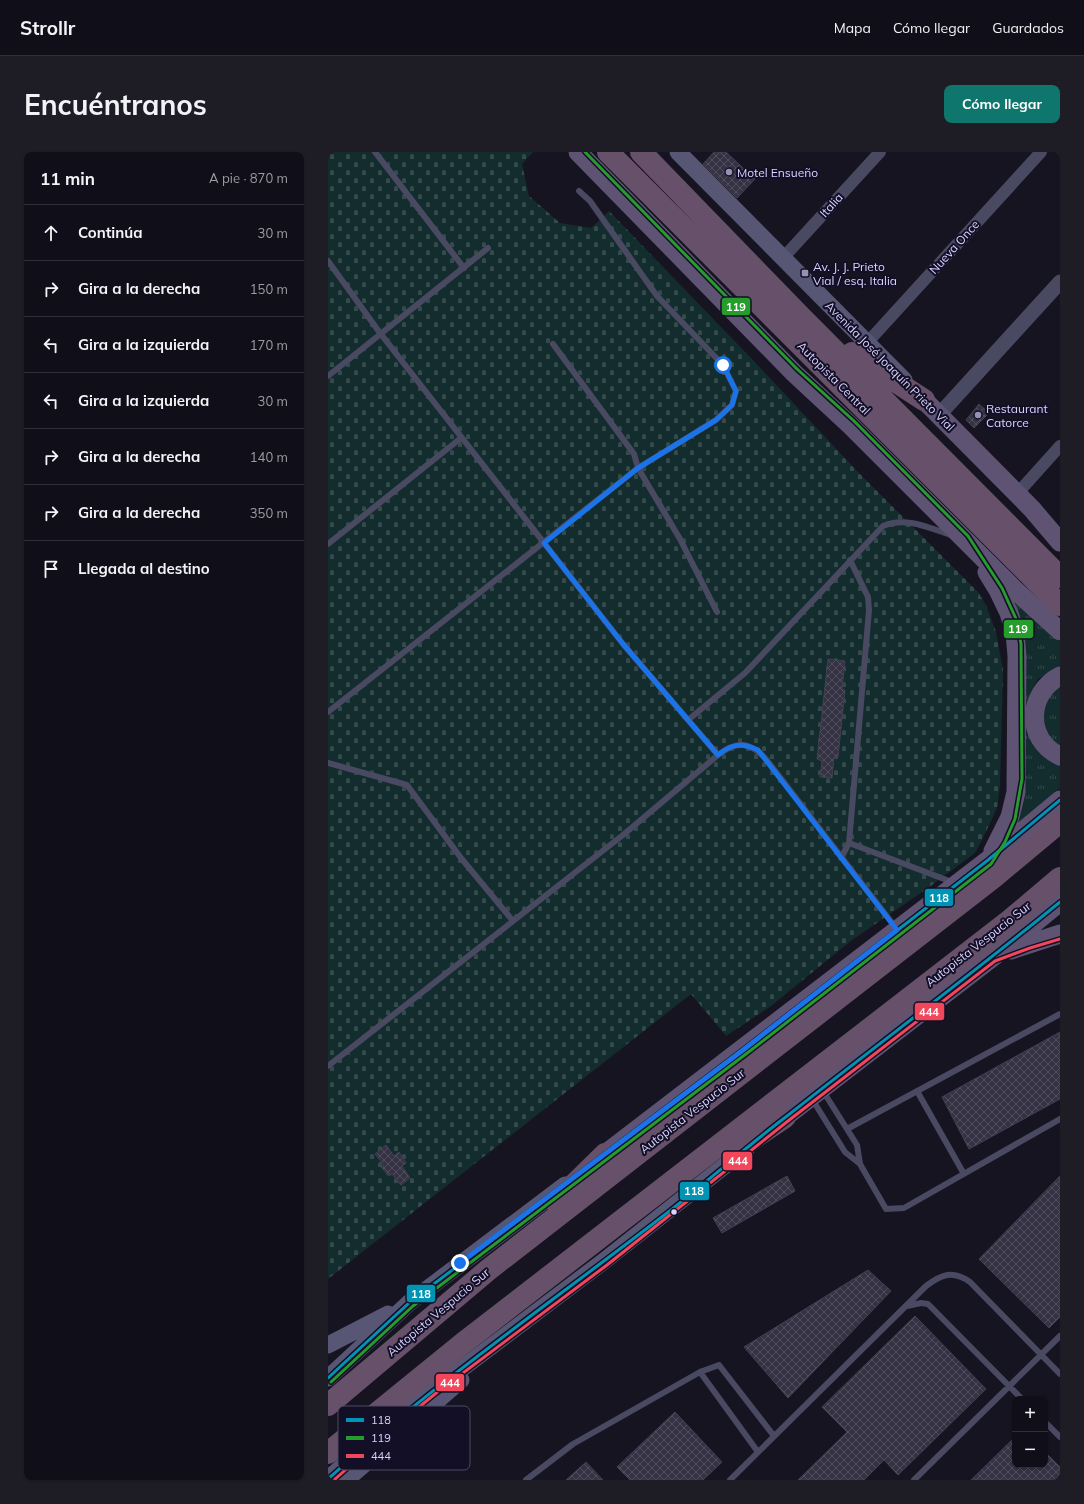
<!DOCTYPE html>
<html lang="es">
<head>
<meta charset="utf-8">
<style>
	body { margin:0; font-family:Mulish,sans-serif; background:#1e1d26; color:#f1f3f6 }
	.controls { position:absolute; right:12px; bottom:12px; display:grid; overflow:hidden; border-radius:8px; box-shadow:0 1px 3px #0004 }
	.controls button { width:36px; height:36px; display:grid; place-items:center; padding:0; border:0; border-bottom:1px solid #302f38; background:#100f19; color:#f1f3f6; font:20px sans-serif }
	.stop { position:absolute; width:12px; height:12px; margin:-9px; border:3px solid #1a73e8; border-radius:50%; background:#fff }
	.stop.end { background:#1a73e8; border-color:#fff; box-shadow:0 1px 4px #0008 }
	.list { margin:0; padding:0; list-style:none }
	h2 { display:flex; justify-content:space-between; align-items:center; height:52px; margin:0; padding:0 16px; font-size:17px }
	h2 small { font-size:13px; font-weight:400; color:#9c9ca2 }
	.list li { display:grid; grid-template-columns:26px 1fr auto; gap:12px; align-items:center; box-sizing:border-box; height:56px; padding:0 16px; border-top:1px solid #302f38 }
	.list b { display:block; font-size:15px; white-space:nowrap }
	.list em { font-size:13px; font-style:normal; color:#9c9ca2 }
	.icon { flex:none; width:22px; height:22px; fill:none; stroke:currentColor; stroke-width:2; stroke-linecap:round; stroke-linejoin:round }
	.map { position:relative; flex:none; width:732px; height:1328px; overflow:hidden; border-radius:8px }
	header { display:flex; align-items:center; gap:24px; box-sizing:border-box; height:56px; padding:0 20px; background:#100f19; border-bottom:1px solid #302f38 }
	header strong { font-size:19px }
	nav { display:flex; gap:22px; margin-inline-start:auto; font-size:14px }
	.intro { display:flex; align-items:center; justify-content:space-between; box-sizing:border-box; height:96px; padding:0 24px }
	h1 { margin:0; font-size:28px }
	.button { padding:10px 18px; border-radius:8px; background:#0f766e; color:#fff; font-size:14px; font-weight:700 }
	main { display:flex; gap:24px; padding:0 24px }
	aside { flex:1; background:#100f19; border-radius:8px; box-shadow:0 1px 3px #0004 }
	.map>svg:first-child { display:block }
</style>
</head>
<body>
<header>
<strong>Strollr</strong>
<nav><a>Mapa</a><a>Cómo llegar</a><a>Guardados</a></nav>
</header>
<div class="intro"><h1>Encuéntranos</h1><a class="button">Cómo llegar</a></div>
<main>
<aside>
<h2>11 min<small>A pie · 870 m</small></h2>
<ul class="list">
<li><svg class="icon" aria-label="ahead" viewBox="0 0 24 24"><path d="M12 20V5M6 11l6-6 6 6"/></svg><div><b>Continúa</b></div><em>30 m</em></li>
<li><svg class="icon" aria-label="right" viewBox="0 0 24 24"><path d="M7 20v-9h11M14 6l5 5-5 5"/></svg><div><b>Gira a la derecha</b></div><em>150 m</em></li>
<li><svg class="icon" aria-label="left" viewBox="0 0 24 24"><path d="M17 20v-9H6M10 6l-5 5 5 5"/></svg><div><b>Gira a la izquierda</b></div><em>170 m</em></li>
<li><svg class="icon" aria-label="left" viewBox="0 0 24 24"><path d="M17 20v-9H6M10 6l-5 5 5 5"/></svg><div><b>Gira a la izquierda</b></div><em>30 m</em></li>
<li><svg class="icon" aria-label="right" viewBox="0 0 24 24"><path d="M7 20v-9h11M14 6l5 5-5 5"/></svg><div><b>Gira a la derecha</b></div><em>140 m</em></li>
<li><svg class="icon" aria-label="right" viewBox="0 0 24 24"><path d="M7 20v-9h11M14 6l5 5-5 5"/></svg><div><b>Gira a la derecha</b></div><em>350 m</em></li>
<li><svg class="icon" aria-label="arrive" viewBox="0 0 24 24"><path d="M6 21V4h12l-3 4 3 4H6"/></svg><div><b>Llegada al destino</b></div></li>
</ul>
</aside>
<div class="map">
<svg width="732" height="1328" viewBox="0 0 732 1328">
	<defs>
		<pattern id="grass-tufts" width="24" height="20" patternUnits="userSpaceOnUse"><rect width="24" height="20" fill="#132c2d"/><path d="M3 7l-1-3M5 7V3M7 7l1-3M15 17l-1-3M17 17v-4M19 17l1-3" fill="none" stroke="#354a4c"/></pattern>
		<pattern id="cemetery-stones" width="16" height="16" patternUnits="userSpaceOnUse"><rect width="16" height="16" fill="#132c2d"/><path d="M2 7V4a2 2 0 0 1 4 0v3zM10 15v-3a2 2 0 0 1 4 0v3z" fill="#354a4c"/></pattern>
		<pattern id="building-cross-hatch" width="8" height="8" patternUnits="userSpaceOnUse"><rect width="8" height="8" fill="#343243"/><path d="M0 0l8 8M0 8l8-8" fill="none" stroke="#514f5f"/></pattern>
	</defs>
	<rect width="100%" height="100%" fill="#161421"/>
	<path fill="url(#grass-tufts)" d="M682,441L732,490V514L710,527L701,544L698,562L732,612V636L685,677Z
		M732,535V596L713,576C714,556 715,548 732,535Z"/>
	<path fill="url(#cemetery-stones)" d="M0,0H205L194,12L201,44L232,71L263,76L281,59L423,206L529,319L650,440L658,453L668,480L675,518L672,634L669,656L654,688L647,701L600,736L524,788L443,854L398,884L363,842L0,1127Z"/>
	<path fill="url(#building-cross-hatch)" stroke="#433f54" d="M386,0H398L427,27L409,46L375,12Z
		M651,252L661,261L646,276L638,268Z
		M500,507L517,509L514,537L517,538L510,605H506L504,626L492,625L494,609L489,607Z
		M732,880V947L641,997L614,945Z
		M58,993L66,1004L71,1000L78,1011L74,1014L82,1026L73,1033L64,1022L61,1024L53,1015L56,1013L47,1002Z
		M459,1024L467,1039L394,1081L385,1066Z
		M732,1024V1165L721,1176L651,1107Z
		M540,1118L563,1139L460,1246L416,1195Z
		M587,1164L658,1237L570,1323L556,1308L536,1328H470L519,1280L494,1255Z
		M347,1260L394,1310L375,1328H302L289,1315Z
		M687,1285V1313H717V1300L732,1315V1328H643Z
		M258,1310L275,1328H238Z"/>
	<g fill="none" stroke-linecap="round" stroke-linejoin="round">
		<path stroke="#4a4962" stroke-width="6" d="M47,0L136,116
			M0,109L52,181L295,492L390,603
			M225,192L306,302L310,316L352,387L389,460
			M0,224L160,96
			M0,392L133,286
			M0,560L310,316L388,268L404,253L408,239L395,213L329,144L262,49L251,39
			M360,568L417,521L555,374C578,364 601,376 623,383
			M0,611L79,633L133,706L185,769
			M521,691L624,730
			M513,706L521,691L541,458L540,445L522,408
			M0,914L295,683L390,603C409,588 422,590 438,607L568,776
			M495,939L529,993L532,1012
			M589,939L636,1022
			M484,947L517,1000L532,1012L558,1057L576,1056L732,967
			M519,977L732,862
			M579,1154L593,1151L600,1152L694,1247
			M372,1220L430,1300
			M717,1270L732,1285
			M198,1328L245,1292L372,1220L391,1213L446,1284
			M402,1328L598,1134C614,1122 625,1118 642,1130L732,1222
			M586,1328L732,1184"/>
		<path stroke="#4a4962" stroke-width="12" d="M455,106L552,0
			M539,191L713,0
			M689,342L732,294"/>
		<path stroke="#4a4962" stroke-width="15" d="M611,263L732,130"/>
		<path stroke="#575674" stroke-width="17" d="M350,0L576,228
			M0,1193L60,1162
			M0,1226L82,1150L237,1033
			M0,1327L75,1261L276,1109L419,996
			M18,1328L133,1228"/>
		<path stroke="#5e5373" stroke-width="19" d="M250,0L466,221L522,273L686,437L732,479
			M596,248L704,357L732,390
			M659,420L670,438L681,461L687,481L689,504L688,640L682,665L665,699
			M732,524C699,541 697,588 732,604
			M683,798L732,782
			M457,965L665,805L732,750
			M277,1002L660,708L732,648"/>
		<path stroke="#67516a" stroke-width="22" d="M280,0L732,453
			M313,0L473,165L732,425
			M524,201L596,248
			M405,1000L457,965
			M228,1050L277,1002
			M0,1253L160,1118L666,725L732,670
			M0,1301L134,1192L681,769L732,726"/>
		<defs>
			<path id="bus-1" d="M0,1226L82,1150L415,898L660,708L732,648
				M0,1327C107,1231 225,1149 339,1061C380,1029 418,995 459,964C550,892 643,823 732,750"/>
			<path id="bus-2" d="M3,1230L85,1154L418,902L663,712L677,690L687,667L694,627L693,492L689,469L674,436L640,384L526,269L469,217L257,0"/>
			<path id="bus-3" d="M6,1328L52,1287L107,1242L279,1113L460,969L667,809L702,796L732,787"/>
		</defs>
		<use href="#bus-1" stroke="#130f26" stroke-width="6"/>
		<use href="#bus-2" stroke="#130f26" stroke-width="6"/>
		<use href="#bus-3" stroke="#130f26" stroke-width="6"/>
		<use href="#bus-1" stroke="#0093b3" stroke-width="3"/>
		<use href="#bus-2" stroke="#269c2c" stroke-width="3"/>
		<use href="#bus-3" stroke="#f2465a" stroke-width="3"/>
	</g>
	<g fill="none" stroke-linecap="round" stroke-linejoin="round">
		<path stroke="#1a73e8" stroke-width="5" d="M132,1111L415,898L569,778L430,598C414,590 403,592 390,603L295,492L216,391L310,316L388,268L404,253L408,239L395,213"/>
	</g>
	<g fill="#9591b1" stroke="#130f26" stroke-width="1.5">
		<circle cx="401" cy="20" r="4"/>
		<rect x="473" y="117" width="8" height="8" rx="2"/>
		<circle cx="650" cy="263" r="4"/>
	</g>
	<circle fill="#d9d4ff" stroke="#130f26" stroke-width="1.5" cx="346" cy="1060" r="3.5"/>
	<g text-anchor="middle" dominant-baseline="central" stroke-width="4" stroke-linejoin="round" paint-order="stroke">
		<g font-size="12" fill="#d9d4ff" stroke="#130f26" text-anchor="start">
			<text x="409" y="20">Motel Ensueño</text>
			<text x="485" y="114">Av. J. J. Prieto<tspan x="485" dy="14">Vial / esq. Italia</tspan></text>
			<text x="658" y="256">Restaurant<tspan x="658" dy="14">Catorce</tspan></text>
		</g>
		<g font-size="12" fill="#d9d4ff" stroke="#130f26">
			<text transform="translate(503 53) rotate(-48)">Italia</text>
			<text transform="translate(626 95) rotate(-48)">Nueva Once</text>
			<text transform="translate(562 214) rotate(45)">Avenida José Joaquín Prieto Vial</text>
			<text transform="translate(506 226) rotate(45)">Autopista Central</text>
			<text transform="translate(650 792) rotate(-38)">Autopista Vespucio Sur</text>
			<text transform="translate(364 959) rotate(-38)">Autopista Vespucio Sur</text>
			<text transform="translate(110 1160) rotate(-40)">Autopista Vespucio Sur</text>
		</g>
	</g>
	<rect x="10" y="1254" width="132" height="64" rx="6" fill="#130f26" stroke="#4e4a67" stroke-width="1"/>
	<rect x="18" y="1266" width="18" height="4" fill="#0093b3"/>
	<rect x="18" y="1284" width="18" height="4" fill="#269c2c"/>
	<rect x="18" y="1302" width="18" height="4" fill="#f2465a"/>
	<g font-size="11" fill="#d9d4ff">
		<text x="43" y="1272">118</text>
		<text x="43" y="1290">119</text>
		<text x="43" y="1308">444</text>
	</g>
	<g stroke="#130f26" stroke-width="1.5">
		<rect x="393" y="145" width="30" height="19" rx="4" fill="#269c2c"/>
		<rect x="675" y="467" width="31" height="20" rx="4" fill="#269c2c"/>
		<rect x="596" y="736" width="30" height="19" rx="4" fill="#0093b3"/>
		<rect x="586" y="850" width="31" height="19" rx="4" fill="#f2465a"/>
		<rect x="394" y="999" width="31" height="20" rx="4" fill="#f2465a"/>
		<rect x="351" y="1029" width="31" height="20" rx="4" fill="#0093b3"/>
		<rect x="78" y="1132" width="30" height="19" rx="4" fill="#0093b3"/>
		<rect x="107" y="1221" width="30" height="19" rx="4" fill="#f2465a"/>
	</g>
	<g font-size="11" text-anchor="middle" font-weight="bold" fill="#fff">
		<text x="408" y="159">119</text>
		<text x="690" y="481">119</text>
		<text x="611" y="750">118</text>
		<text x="601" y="864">444</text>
		<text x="410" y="1013">444</text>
		<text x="366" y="1043">118</text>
		<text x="93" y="1146">118</text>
		<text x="122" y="1235">444</text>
	</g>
</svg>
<div class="controls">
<button>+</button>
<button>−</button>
</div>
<div class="stop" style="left:395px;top:213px"></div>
<div class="stop end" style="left:132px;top:1111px"></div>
</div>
</main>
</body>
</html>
